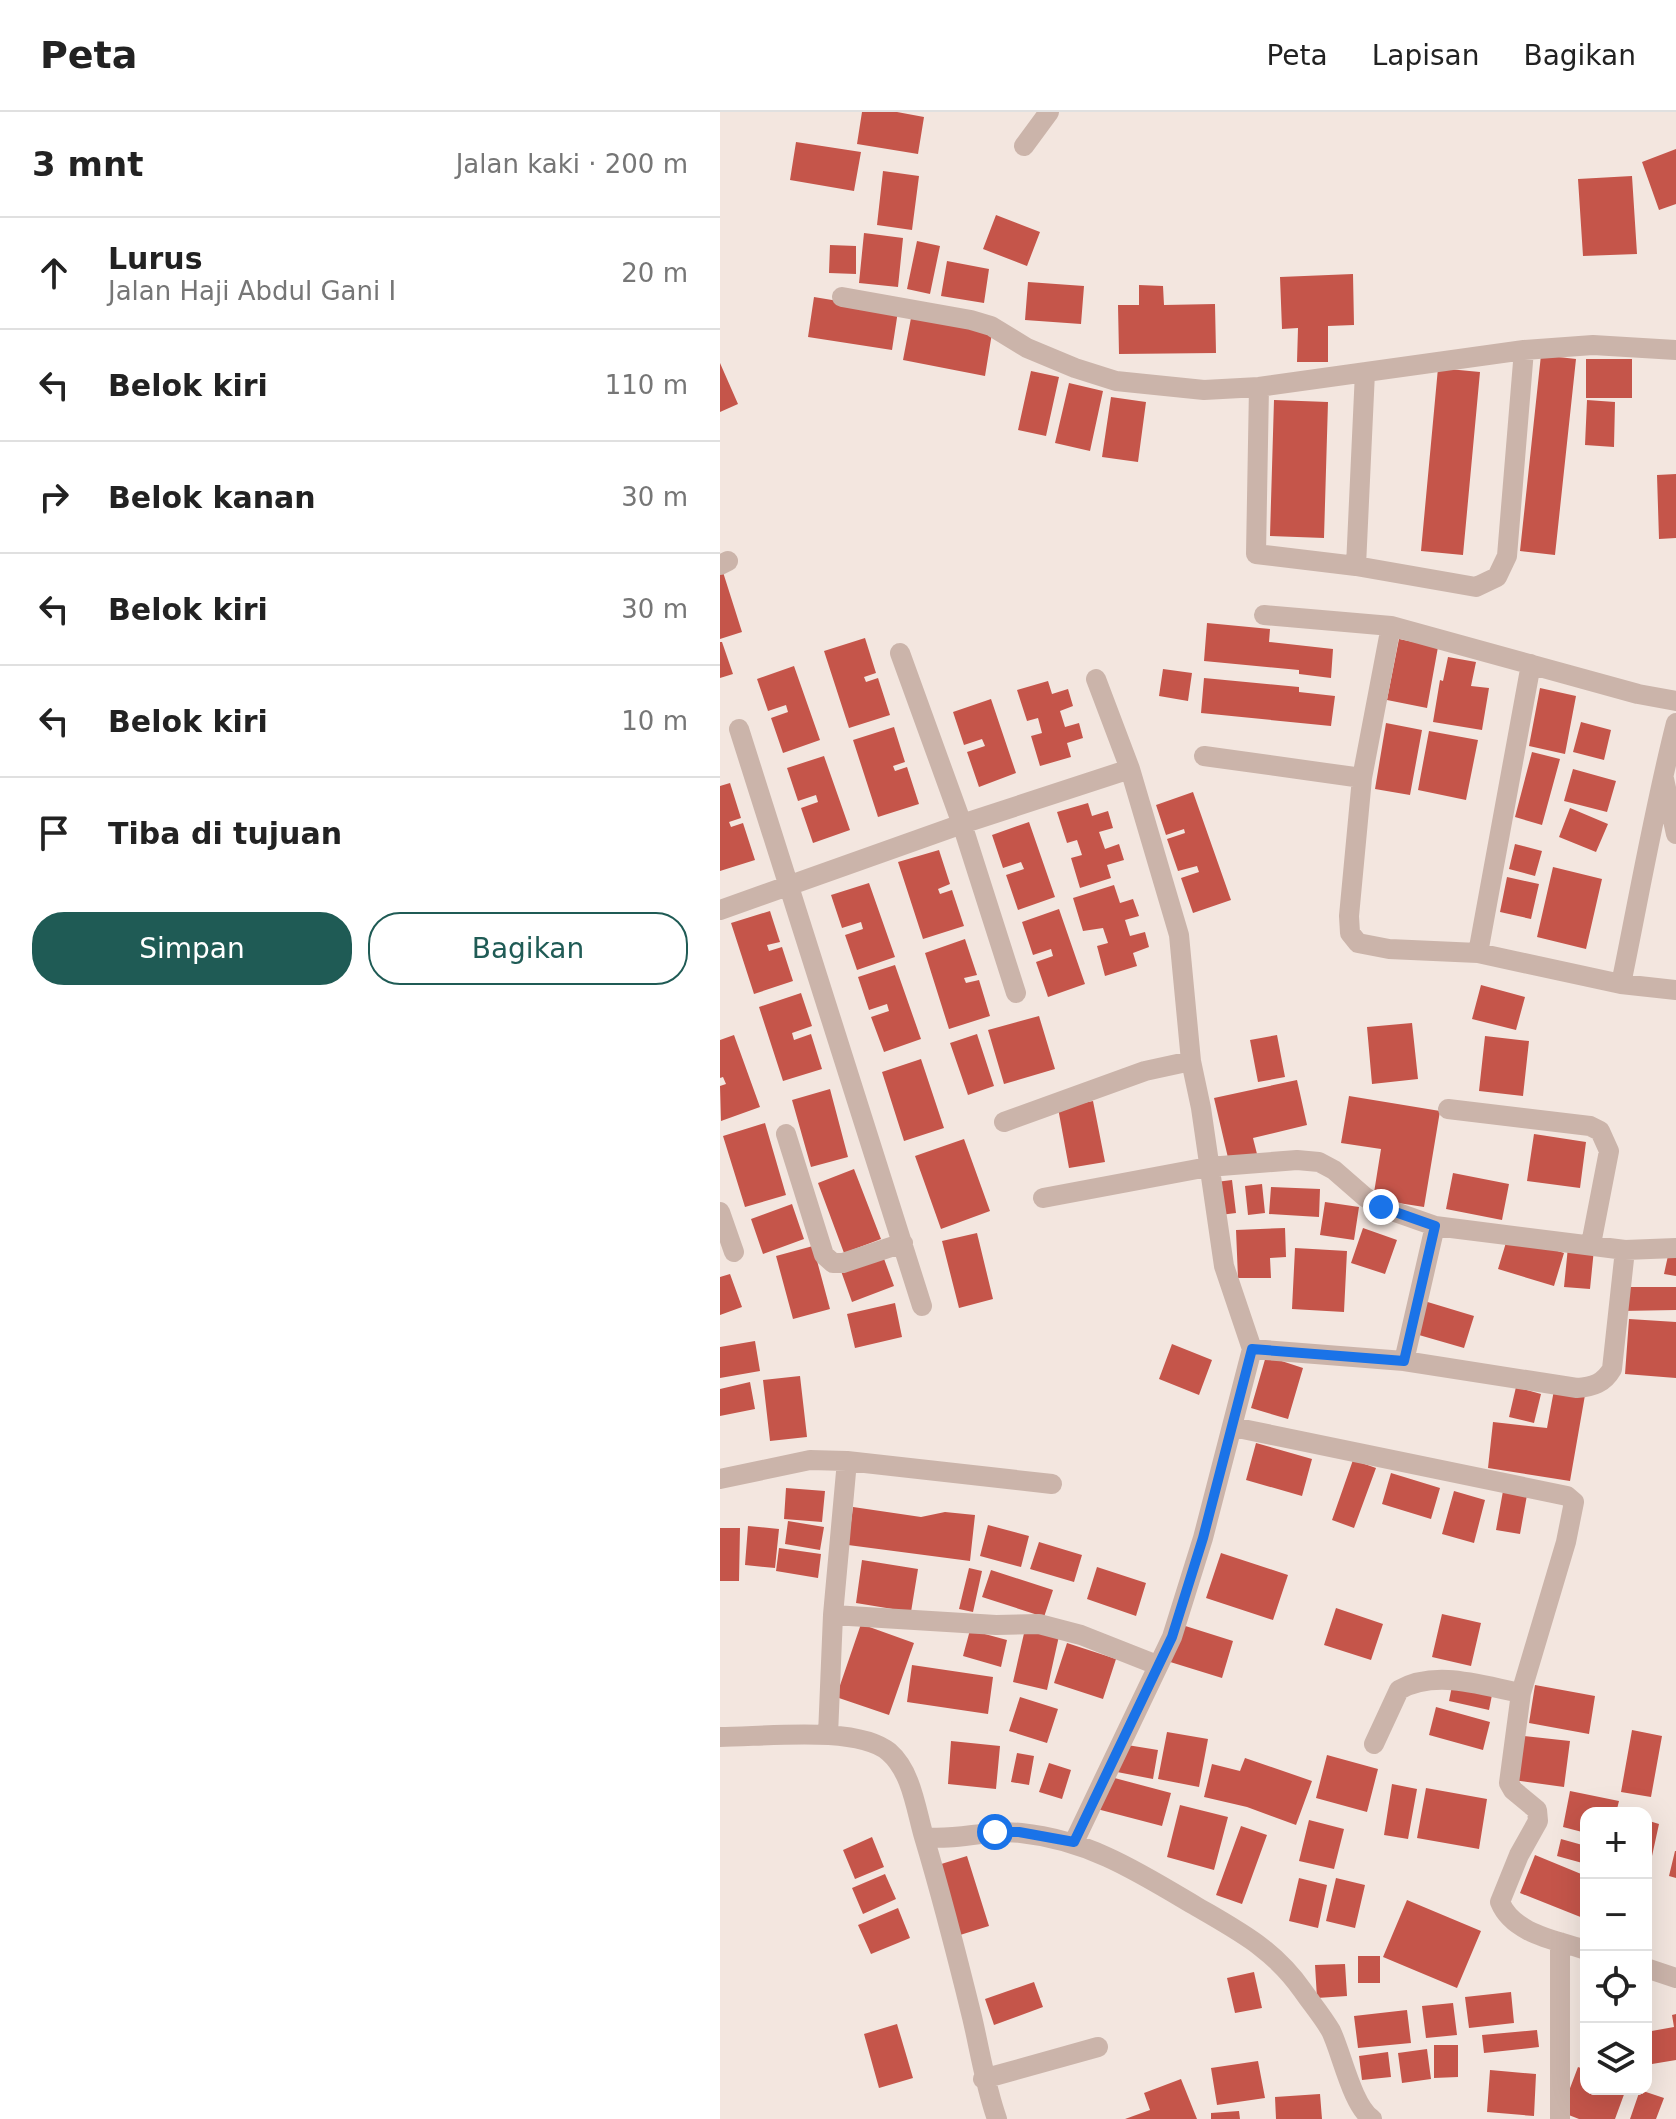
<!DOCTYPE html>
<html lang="id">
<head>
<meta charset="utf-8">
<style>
	body { margin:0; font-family:"DejaVu Sans",sans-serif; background:#f2f2f2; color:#222 }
	.controls { position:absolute; right:24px; bottom:24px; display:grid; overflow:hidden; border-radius:16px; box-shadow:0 8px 32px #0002 }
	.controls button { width:72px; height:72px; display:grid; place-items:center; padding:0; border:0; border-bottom:2px solid #e0e0e0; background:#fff; color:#222; font:40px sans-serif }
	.stop { position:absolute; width:24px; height:24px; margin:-18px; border:6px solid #1a73e8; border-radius:50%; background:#fff }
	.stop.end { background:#1a73e8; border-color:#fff; box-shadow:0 2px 8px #0008 }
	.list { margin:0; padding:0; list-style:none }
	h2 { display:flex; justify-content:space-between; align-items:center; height:104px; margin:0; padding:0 32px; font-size:34px }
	h2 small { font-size:26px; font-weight:400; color:#767676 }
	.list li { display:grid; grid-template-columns:52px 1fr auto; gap:24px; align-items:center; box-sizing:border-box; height:112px; padding:0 32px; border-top:2px solid #e0e0e0 }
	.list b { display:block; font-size:30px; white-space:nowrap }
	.list p { margin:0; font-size:26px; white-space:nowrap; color:#767676 }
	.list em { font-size:26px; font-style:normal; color:#767676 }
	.actions { display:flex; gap:16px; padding:24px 32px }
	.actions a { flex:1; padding:18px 0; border:2px solid #1f5b55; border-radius:32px; text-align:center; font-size:28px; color:#1f5b55 }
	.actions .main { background:#1f5b55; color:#fff }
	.icon { flex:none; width:44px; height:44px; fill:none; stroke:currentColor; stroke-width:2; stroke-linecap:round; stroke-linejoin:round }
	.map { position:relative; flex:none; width:956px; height:2007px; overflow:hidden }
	header { display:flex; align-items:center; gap:48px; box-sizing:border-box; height:112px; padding:0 40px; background:#fff; border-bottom:2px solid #e0e0e0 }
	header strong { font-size:38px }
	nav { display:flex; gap:44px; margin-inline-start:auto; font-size:28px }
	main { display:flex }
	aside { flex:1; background:#fff }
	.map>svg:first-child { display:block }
</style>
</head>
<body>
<header>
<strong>Peta</strong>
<nav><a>Peta</a><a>Lapisan</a><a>Bagikan</a></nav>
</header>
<main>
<aside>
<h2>3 mnt<small>Jalan kaki · 200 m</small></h2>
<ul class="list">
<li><svg class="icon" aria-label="ahead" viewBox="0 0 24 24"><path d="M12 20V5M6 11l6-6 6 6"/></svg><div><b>Lurus</b><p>Jalan Haji Abdul Gani I</p></div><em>20 m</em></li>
<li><svg class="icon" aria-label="left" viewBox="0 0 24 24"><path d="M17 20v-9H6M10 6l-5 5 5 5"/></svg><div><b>Belok kiri</b></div><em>110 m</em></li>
<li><svg class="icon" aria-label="right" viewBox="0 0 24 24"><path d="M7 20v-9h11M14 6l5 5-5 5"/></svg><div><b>Belok kanan</b></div><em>30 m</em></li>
<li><svg class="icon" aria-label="left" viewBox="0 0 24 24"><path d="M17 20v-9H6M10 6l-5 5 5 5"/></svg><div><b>Belok kiri</b></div><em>30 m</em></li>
<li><svg class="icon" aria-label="left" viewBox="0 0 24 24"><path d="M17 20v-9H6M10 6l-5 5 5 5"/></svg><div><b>Belok kiri</b></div><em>10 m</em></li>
<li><svg class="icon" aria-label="arrive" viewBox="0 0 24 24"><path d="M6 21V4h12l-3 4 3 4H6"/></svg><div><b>Tiba di tujuan</b></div></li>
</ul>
<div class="actions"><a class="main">Simpan</a><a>Bagikan</a></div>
</aside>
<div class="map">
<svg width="956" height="2007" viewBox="0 0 956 2007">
	<rect width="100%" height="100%" fill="#f3e6df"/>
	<path fill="#c5554a" d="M142,0H177L204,5L198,42L137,32Z
		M76,30L141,40L134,79L70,68Z
		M956,37V92L939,98L922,50Z
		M163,59L199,64L192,118L157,113Z
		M912,64L917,142L863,144L858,67Z
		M276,103L320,120L307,154L263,137Z
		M144,121L183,126L178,175L139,171Z
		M197,129L220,134L210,182L187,177Z
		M110,133L136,134V162L109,161Z
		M227,149L269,157L264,191L221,184Z
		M633,162L634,213L608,214V250H577L578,216L562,217L560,165Z
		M308,170L364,174L361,212L305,208Z
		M419,173L443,174L444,193L495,192L496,241L399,242L398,193H419Z
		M94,185L178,199L172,238L88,225Z
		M191,206L272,221L265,264L183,248Z
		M821,243L856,247L835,443L800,439Z
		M866,247H912V286H866Z
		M0,251L18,292L0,300Z
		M718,256L760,260L743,443L701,439Z
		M311,259L339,265L326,324L298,318Z
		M349,271L383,279L370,339L335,331Z
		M391,285L426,290L418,350L382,345Z
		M554,288L608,290L604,426L550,424Z
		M867,288L895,290L894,335L865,333Z
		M956,362V426L939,427L937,363Z
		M2,457L22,520L0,527V458Z
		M487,511L550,517L549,530L613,537L611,566L579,562V558L484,549Z
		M145,526L156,561L144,565L146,570L158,566L170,603L129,616L104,539Z
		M679,527L718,535L707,596L667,588Z
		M0,530H2L13,562L0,566Z
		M728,545L756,550L751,574L769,576L762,618L713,610L720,568L723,569Z
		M74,554L100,628L63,641L51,606L68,600L66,593L48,599L37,567Z
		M443,557L472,561L468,589L439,584Z
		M484,566L579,575V580L615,584L611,614L481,601Z
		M328,569L332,582L348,577L353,594L340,599L345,615L359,611L363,626L347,631L351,645L320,654L311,624L322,621L318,606L307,609L297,578Z
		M820,576L856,584L845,642L809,634Z
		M271,587L296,661L259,675L247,640L265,634L262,627L244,633L233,600Z
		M861,610L891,618L884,648L853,640Z
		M666,611L702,618L690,683L655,677Z
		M174,615L185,650L173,654L175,659L187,655L199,692L158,705L133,628Z
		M709,619L758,628L746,688L698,678Z
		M812,640L840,647L822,713L795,705Z
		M104,644L130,718L93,731L81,696L98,690L96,683L78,689L67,656Z
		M853,657L896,669L887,700L844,689Z
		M10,671L21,706L9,710L11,715L23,711L35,748L0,759V674Z
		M473,680L511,788L473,801L461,766L479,760L477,754L458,759L447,727L465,721L464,717L446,723L436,693Z
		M368,691L372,704L388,699L393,716L379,720L385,737L399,732L404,748L387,753L391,766L360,776L351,746L362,743L357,728L347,731L337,700Z
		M850,696L888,712L876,740L839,725Z
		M309,710L335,785L298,798L286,763L304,757L301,750L283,756L272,723Z
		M795,732L822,739L815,764L789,757Z
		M219,738L230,772L218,777L220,782L232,778L244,814L203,827L178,750Z
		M833,755L882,767L866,837L817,825Z
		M787,765L819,772L811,807L780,800Z
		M149,771L175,845L137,858L125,823L143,817L141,810L122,816L111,783Z
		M394,773L400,791L413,787L419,804L405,808L410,824L425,820L429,835L413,841L417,854L385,864L377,834L388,831L383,816L363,819L353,786Z
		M339,797L365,872L328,885L316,850L333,844L331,837L313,843L302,810Z
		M50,799L60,830L47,833L49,839L62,835L73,869L34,882L11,811Z
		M245,827L257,863L244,866L246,871L259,868L270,904L229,917L205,841Z
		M175,853L201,927L164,940L151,905L169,899L167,892L149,898L138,865Z
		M761,873L805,885L796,918L752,907Z
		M81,881L92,914L72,921L74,928L91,922L102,957L63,969L39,895Z
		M319,904L335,957L284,972L268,918Z
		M692,911L698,967L652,972L647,915Z
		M257,922L274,974L248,983L230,931Z
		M14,923L40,995L1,1009L0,974L6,972L3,965L0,966V928Z
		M557,923L565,965L538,970L530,928Z
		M765,924L809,929L803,984L759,979Z
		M201,947L224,1016L184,1029L162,960Z
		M577,968L587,1013L533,1026L537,1042L509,1050L494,986Z
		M110,977L128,1045L91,1055L72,988Z
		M629,984L720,999L704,1095L653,1087L661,1037L621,1031Z
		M373,989L385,1050L349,1056L338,996Z
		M45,1011L66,1083L25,1095L3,1024Z
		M814,1022L866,1030L860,1076L807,1069Z
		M244,1027L270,1099L221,1117L195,1044Z
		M134,1057L161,1127L124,1141L98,1071Z
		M733,1061L789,1072L782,1108L726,1097Z
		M512,1068L516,1101L500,1103L496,1070Z
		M542,1072L545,1101L528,1103L525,1074Z
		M551,1075L600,1077L599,1105L549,1102Z
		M605,1090L639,1095L634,1128L600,1123Z
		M72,1092L84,1127L43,1142L31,1107Z
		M565,1116L566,1145L550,1146L551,1166H518L516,1118Z
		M643,1116L677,1128L665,1162L631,1151Z
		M257,1121L273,1187L239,1196L222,1129Z
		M788,1124L844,1141L834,1174L778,1157Z
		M93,1134L110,1197L73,1207L56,1144Z
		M848,1135L874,1137L870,1177L844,1175Z
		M575,1136L627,1139L624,1200L572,1197Z
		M949,1139H956V1164L944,1162Z
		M163,1144L174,1174L132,1190L121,1159Z
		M10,1162L22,1195L0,1203V1165Z
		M903,1175H956V1198L900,1199Z
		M701,1188L754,1204L744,1236L692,1221Z
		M175,1191L182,1225L135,1236L127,1202Z
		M909,1207L956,1210V1266L905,1262Z
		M35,1229L40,1259L0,1266V1235Z
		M452,1232L492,1248L479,1283L439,1267Z
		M546,1244L583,1256L568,1307L531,1296Z
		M80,1264L87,1325L50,1329L43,1268Z
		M30,1270L35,1297L0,1304V1277Z
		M796,1275L821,1282L814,1311L789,1305Z
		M834,1278L865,1283L850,1369L768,1356L773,1310L827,1316Z
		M536,1331L592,1347L582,1384L526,1368Z
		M633,1348L656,1356L634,1416L612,1408Z
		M671,1361L720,1376L711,1407L662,1392Z
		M66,1376L105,1379L102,1410L64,1407Z
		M734,1379L765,1388L754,1431L722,1422Z
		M783,1379L807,1383L800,1422L776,1418Z
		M133,1395L201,1405L225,1400L255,1403L250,1449L128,1433Z
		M68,1409L104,1415L100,1438L65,1432Z
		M268,1413L309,1424L301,1455L260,1444Z
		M28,1414L59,1417L55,1456L25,1453Z
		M0,1416H20L19,1469H0Z
		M319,1430L362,1443L354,1470L310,1457Z
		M59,1436L101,1442L98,1466L56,1459Z
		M501,1441L568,1463L553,1508L486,1486Z
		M142,1448L198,1457L191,1500L136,1491Z
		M377,1455L426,1471L416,1504L367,1487Z
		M249,1456L262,1459L253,1500L239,1497Z
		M271,1458L333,1478L324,1505L262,1485Z
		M616,1496L663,1512L651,1548L604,1533Z
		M722,1502L761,1511L751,1554L712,1545Z
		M141,1512L194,1531L169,1603L116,1585Z
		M459,1512L513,1529L502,1566L447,1549Z
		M305,1517L339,1524L327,1578L293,1570Z
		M250,1518L287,1528L281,1555L243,1544Z
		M347,1531L396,1547L383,1587L334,1571Z
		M192,1553L273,1565L268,1602L187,1590Z
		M815,1573L875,1584L869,1622L809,1611Z
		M732,1574L772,1583L769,1598L729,1589Z
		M300,1585L338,1597L327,1631L289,1619Z
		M716,1595L770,1610L763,1638L709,1623Z
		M912,1618L942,1624L931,1685L901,1680Z
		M447,1620L488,1627L479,1675L438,1667Z
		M804,1624L850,1629L844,1675L793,1668Z
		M231,1629L280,1634L276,1677L228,1672Z
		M401,1632L438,1638L433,1667L397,1660Z
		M297,1641L314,1644L309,1673L291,1670Z
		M607,1643L658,1657L647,1700L596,1686Z
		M525,1646L592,1669L576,1713L527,1695L484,1685L492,1652L520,1659Z
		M329,1651L351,1658L342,1687L319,1680Z
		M387,1664L451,1681L442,1714L377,1697Z
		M672,1672L697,1677L688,1727L664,1723Z
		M706,1676L767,1687L759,1737L697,1726Z
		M850,1679L899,1689L896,1701H866V1721L843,1715Z
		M460,1693L508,1705L494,1758L447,1745Z
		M589,1708L624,1717L614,1757L579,1749Z
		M926,1708L939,1712L932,1744L926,1742Z
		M521,1714L547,1723L522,1792L496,1783Z
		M152,1725L164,1755L135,1767L123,1738Z
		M841,1727L866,1734V1752L837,1744Z
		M955,1739H956V1766L949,1764Z
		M815,1743L866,1764V1799L863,1806L800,1781Z
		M247,1744L269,1814L240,1823L218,1753Z
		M165,1762L176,1787L143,1802L132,1776Z
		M579,1766L607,1773L598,1816L569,1809Z
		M616,1766L645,1773L635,1816L606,1809Z
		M687,1788L761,1819L737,1876L663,1845Z
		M178,1796L190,1826L151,1842L138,1813Z
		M638,1844H660V1871H638Z
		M625,1852L627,1884L597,1886L595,1853Z
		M534,1860L542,1896L515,1901L507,1866Z
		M314,1870L323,1895L274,1913L265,1887Z
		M791,1880L794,1911L749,1916L745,1885Z
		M733,1891L737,1923L706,1926L702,1894Z
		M687,1898L691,1931L638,1936L634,1904Z
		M956,1902V1948L926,1953V1920L954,1915L952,1903Z
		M177,1912L193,1966L159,1976L144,1922Z
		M817,1918L819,1935L764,1941L762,1923Z
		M714,1933H738V1965L714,1966Z
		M707,1937L711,1967L682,1971L678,1941Z
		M668,1940L671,1965L642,1968L639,1944Z
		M538,1949L545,1986L497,1993L491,1956Z
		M858,1955L866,1958V1977H906L895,2007H859L841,2000Z
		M770,1958L816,1962L814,2004L767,2000Z
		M461,1967L477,2007H405L430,1998L424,1981Z
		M920,1978L944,1986L936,2007H910Z
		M600,1982L602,2007H556L555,1985Z
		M519,1999L520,2007H491V2001Z"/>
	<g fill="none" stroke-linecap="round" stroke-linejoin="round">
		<path stroke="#cbb4aa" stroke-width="20" d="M304,34L329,0
			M122,185L251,208L271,214L307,236L355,256L396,269L484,278L539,275L804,238L873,233L956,238
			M539,275L536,442L636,454L756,475L777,465L787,444L804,238
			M0,453L8,449
			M636,454L645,260
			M544,503L671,514L918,582L956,589
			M671,514L642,666L629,804L630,821L638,831L669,837L758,841L901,872L956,878
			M180,541L242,712L296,881
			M376,567L410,657
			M19,617L202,1194
			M484,644L642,666
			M944,667L956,722
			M0,798L242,712L410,657L459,823L471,949
			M758,841L811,552
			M901,872C919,785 934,697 956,611
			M728,997L870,1014L880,1019L889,1039L871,1132
			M284,1010L425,959L471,949L481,996L504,1154L532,1237L483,1426L452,1525L354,1730
			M66,1022L104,1143L113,1151H123L183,1131
			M323,1086L488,1055L577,1048L599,1050L614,1058L645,1085L661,1095L715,1114L905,1138L956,1136
			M0,1100L14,1140
			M532,1237L684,1249L857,1276C873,1275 884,1271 892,1257L905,1138
			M684,1249L715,1114
			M513,1315L847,1384L854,1390L846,1430L801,1581L789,1671L793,1678L817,1698L818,1709L799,1743L780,1790C793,1822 836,1828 866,1838
			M127,1349L332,1372
			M0,1367L90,1348L127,1349L113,1503L108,1623
			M113,1503L276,1513L319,1512L361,1523L437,1553
			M0,1625C43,1625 137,1613 169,1640C192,1660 196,1698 204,1725C237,1729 268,1717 301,1721C368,1728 417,1759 474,1793C518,1819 553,1836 583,1879C592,1892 603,1905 611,1919C622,1942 632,1993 652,2007
			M654,1632L679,1578C716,1557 763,1574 801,1581
			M204,1725C222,1785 237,1844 252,1905C260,1939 265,1973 277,2007
			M926,1856L956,1866
			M263,1967L378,1935
			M840,2007V1830"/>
	</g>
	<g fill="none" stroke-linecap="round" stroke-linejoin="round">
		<path stroke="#1a73e8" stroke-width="10" d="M275,1720H299L354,1730L452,1525L483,1426L532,1237L684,1249L715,1114L661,1095"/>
	</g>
</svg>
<div class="controls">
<button>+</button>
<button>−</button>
<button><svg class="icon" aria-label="locate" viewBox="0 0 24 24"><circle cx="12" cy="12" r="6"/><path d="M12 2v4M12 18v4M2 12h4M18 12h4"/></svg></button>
<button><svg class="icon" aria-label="layers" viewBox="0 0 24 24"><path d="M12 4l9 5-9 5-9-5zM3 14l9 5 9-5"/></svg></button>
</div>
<div class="stop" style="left:275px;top:1720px"></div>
<div class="stop end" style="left:661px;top:1095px"></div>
</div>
</main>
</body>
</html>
